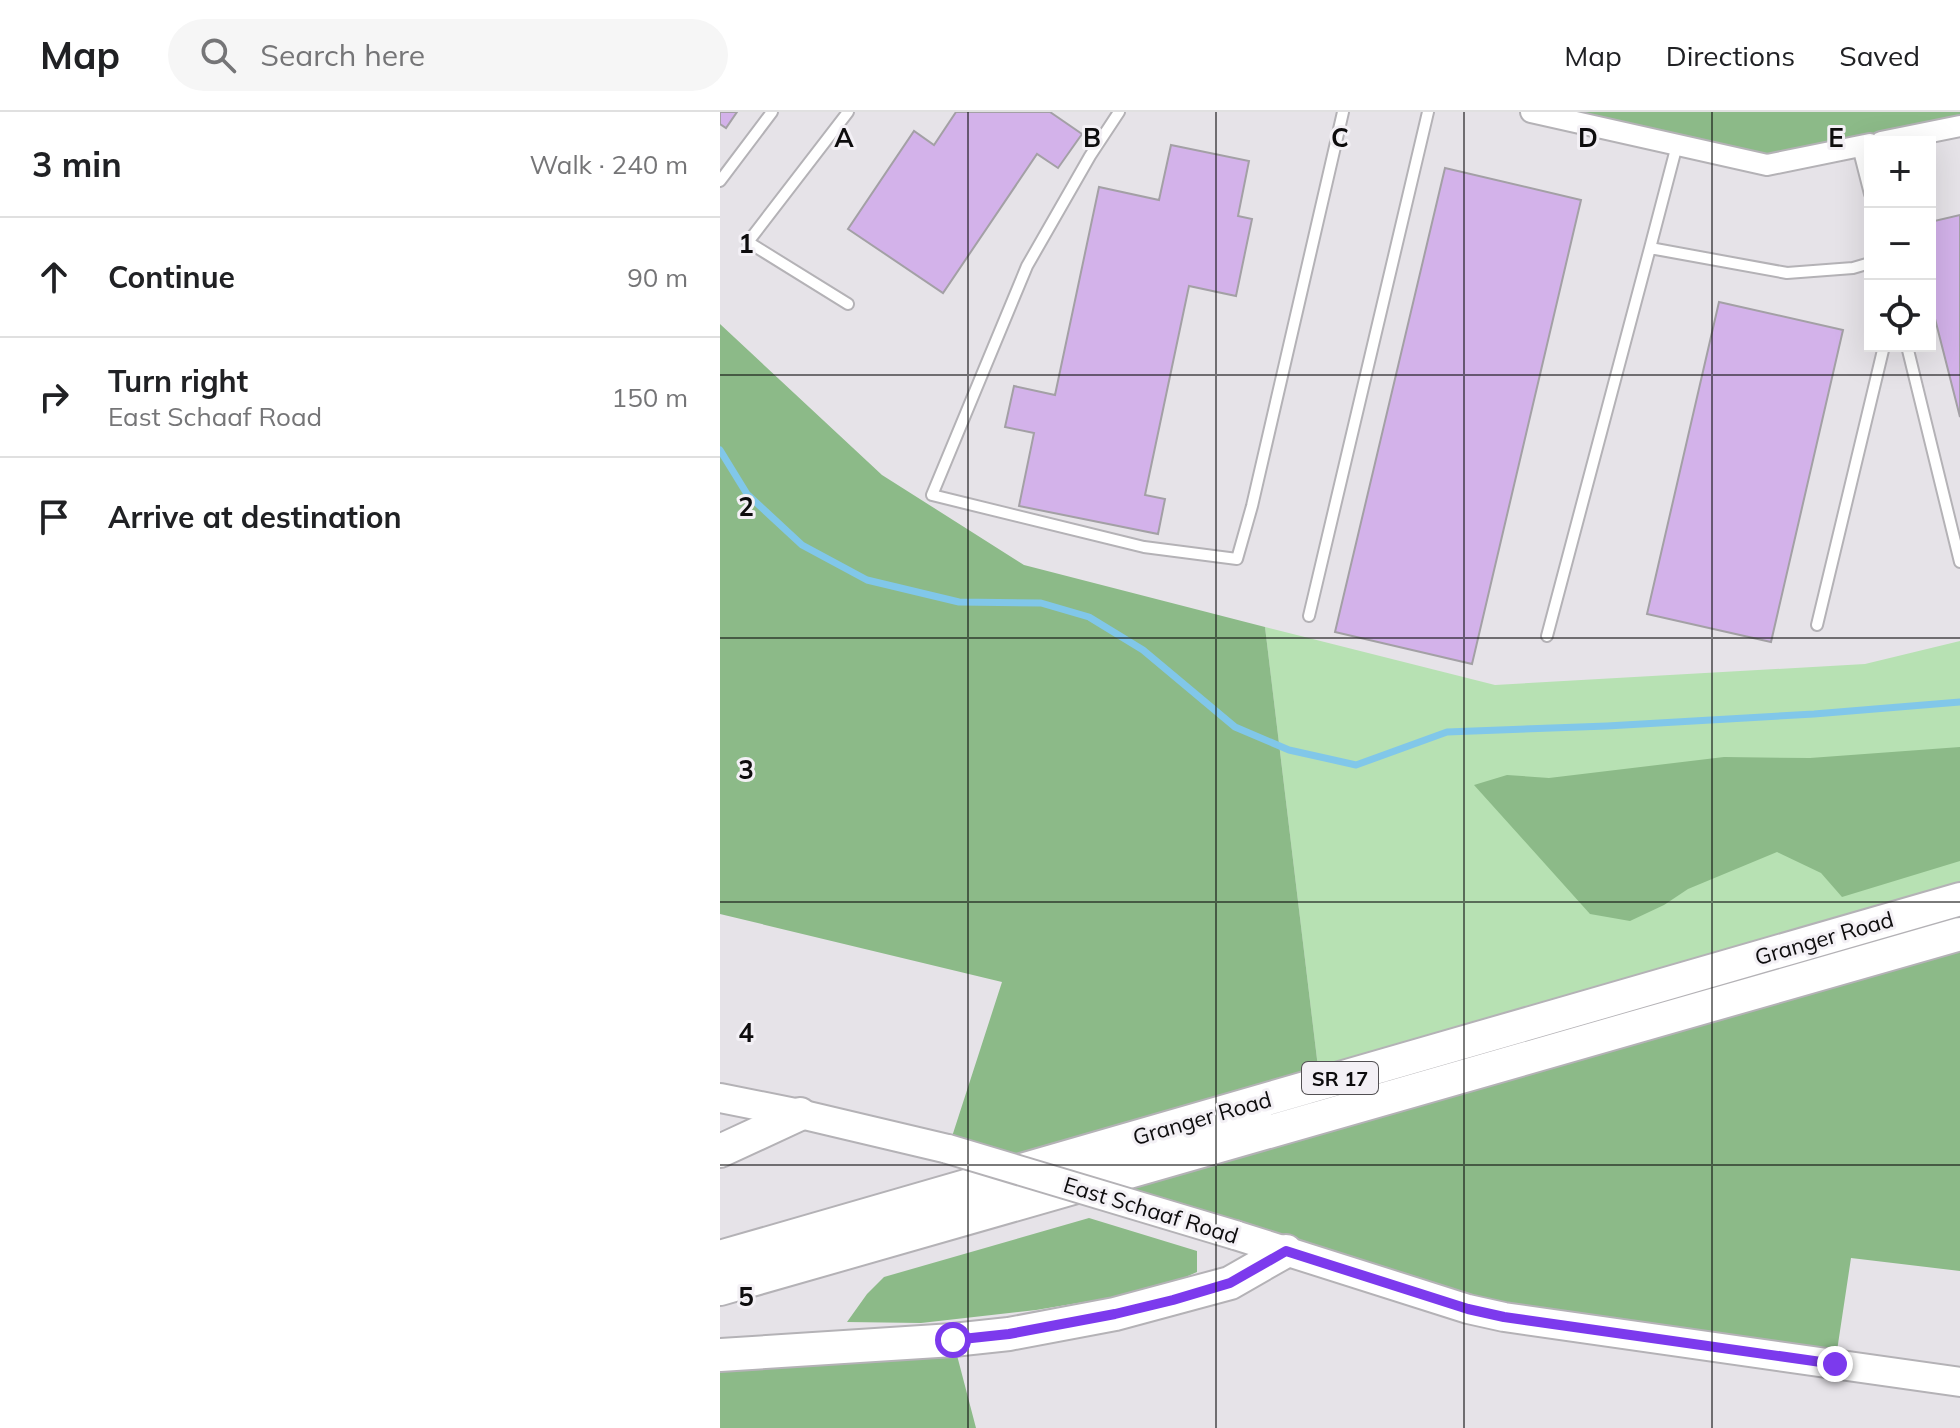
<!DOCTYPE html>
<html lang="en">
<head>
<meta charset="utf-8">
<style>
	body { margin:0; font-family:Mulish,sans-serif; background:#f6f6f6; color:#202124 }
	.controls { position:absolute; right:24px; top:24px; display:grid; overflow:hidden; border-radius:0px; box-shadow:0 8px 32px #0002 }
	.controls button { width:72px; height:72px; display:grid; place-items:center; padding:0; border:0; border-bottom:2px solid #e0e0e0; background:#fff; color:#202124; font:40px sans-serif }
	.stop { position:absolute; width:24px; height:24px; margin:-18px; border:6px solid #7c3aed; border-radius:50%; background:#fff }
	.stop.end { background:#7c3aed; border-color:#fff; box-shadow:0 2px 8px #0008 }
	.list { margin:0; padding:0; list-style:none }
	h2 { display:flex; justify-content:space-between; align-items:center; height:104px; margin:0; padding:0 32px; font-size:34px }
	h2 small { font-size:26px; font-weight:400; color:#757577 }
	.list li { display:grid; grid-template-columns:52px 1fr auto; gap:24px; align-items:center; box-sizing:border-box; height:120px; padding:0 32px; border-top:2px solid #e0e0e0 }
	.list b { display:block; font-size:30px; white-space:nowrap }
	.list p { margin:0; font-size:26px; white-space:nowrap; color:#757577 }
	.list em { font-size:26px; font-style:normal; color:#757577 }
	.icon { flex:none; width:44px; height:44px; fill:none; stroke:currentColor; stroke-width:2; stroke-linecap:round; stroke-linejoin:round }
	.map { position:relative; flex:none; width:1240px; height:1316px; overflow:hidden }
	header { display:flex; align-items:center; gap:48px; box-sizing:border-box; height:112px; padding:0 40px; background:#fff; border-bottom:2px solid #e0e0e0 }
	header strong { font-size:38px }
	nav { display:flex; gap:44px; margin-inline-start:auto; font-size:28px }
	.search { width:560px; height:72px; background:#f6f6f6; display:flex; align-items:center; gap:20px; box-sizing:border-box; padding:0 28px; border-radius:44px; color:#757577; font-size:30px }
	main { display:flex }
	aside { flex:1; background:#fff }
	.map>svg:first-child { display:block }
</style>
</head>
<body>
<header>
<strong>Map</strong>
<div class="search"><svg class="icon" aria-label="search" viewBox="0 0 24 24"><circle cx="10" cy="10" r="6"/><path d="M15 15l6 6"/></svg>Search here</div>
<nav><a>Map</a><a>Directions</a><a>Saved</a></nav>
</header>
<main>
<aside>
<h2>3 min<small>Walk · 240 m</small></h2>
<ul class="list">
<li><svg class="icon" aria-label="ahead" viewBox="0 0 24 24"><path d="M12 20V5M6 11l6-6 6 6"/></svg><div><b>Continue</b></div><em>90 m</em></li>
<li><svg class="icon" aria-label="right" viewBox="0 0 24 24"><path d="M7 20v-9h11M14 6l5 5-5 5"/></svg><div><b>Turn right</b><p>East Schaaf Road</p></div><em>150 m</em></li>
<li><svg class="icon" aria-label="arrive" viewBox="0 0 24 24"><path d="M6 21V4h12l-3 4 3 4H6"/></svg><div><b>Arrive at destination</b></div></li>
</ul>
</aside>
<div class="map">
<svg width="1240" height="1316" viewBox="0 0 1240 1316">
	<rect width="100%" height="100%" fill="#e6e3e8"/>
	<path fill="#b7e1b3" d="M545,515L775,573L1145,552L1240,529V787L600,972Z"/>
	<path fill="#8cba88" d="M811,0H1240V14L1047,53Z
		M0,212L162,363L304,453L545,515L600,972L304,1059L228,1037L282,870L0,802Z
		M1240,635V749L1122,785L1101,761L1057,740L968,777L944,793L910,809L870,802L754,673L787,663L829,666L1004,645L1090,646Z
		M1240,822V1159L1131,1146L1115,1252L784,1205L357,1075Z
		M369,1106L477,1139V1160L436,1178L316,1198L201,1211L127,1210L147,1182L164,1165Z
		M233,1228L256,1316H0V1243Z"/>
	<g fill="none" stroke-linecap="round" stroke-linejoin="round">
		<path stroke="#81c7e9" stroke-width="7" d="M0,338L27,382L82,433L147,468L239,490L321,491L369,505L423,538L515,615L569,638L636,653L727,620L887,614L1094,602L1240,590"/>
	</g>
	<path fill="#d3b2ea" stroke="#a3a0a5" stroke-width="2" d="M0,0H17L6,16L0,12Z
		M236,0H330L362,22L338,56L317,42L223,181L128,117L194,19L214,33Z
		M451,33L529,49L518,104L532,107L516,184L469,174L425,383L445,387L438,422L299,394L314,321L285,315L294,274L335,283L379,75L439,88Z
		M725,56L861,88L752,552L615,520Z
		M1240,103V305L1210,187V110Z
		M999,190L1123,218L1051,530L927,502Z"/>
	<g fill="none" stroke-linecap="round" stroke-linejoin="round">
		<defs>
			<path id="lane" d="M128,0L28,130L128,192
				M399,0L370,44L307,154L212,383L424,435L517,447L532,394L623,0
				M957,33L930,136L1067,161L1133,156L1150,151
				M1138,35L1150,82
				M0,69L52,0
				M1187,234L1240,450
				M589,504L708,0
				M1097,513L1164,234
				M827,524L930,136"/>
			<path id="street" d="M811,0L1047,53L1150,32
				M1161,30L1240,14"/>
			<path id="secondary" d="M0,986L80,1002L228,1037
				M515,1123L748,1197L784,1205L1240,1270"/>
			<path id="primary" d="M0,1039L80,1002
				M0,1145L1240,787
				M0,1177L1240,822
				M0,1243L233,1228L289,1222L395,1202L510,1171L566,1139"/>
		</defs>
		<use href="#lane" stroke="#b4b2b6" stroke-width="14"/>
		<use href="#street" stroke="#b4b2b6" stroke-width="24"/>
		<use href="#secondary" stroke="#b4b2b6" stroke-width="32"/>
		<use href="#primary" stroke="#b4b2b6" stroke-width="36"/>
		<use href="#lane" stroke="#fff" stroke-width="10"/>
		<use href="#street" stroke="#fff" stroke-width="20"/>
		<use href="#secondary" stroke="#fff" stroke-width="28"/>
		<use href="#primary" stroke="#fff" stroke-width="32"/>
		<defs>
			<path id="secondary-bridge" d="M228,1037L515,1123"/>
		</defs>
		<use href="#secondary-bridge" stroke="#b4b2b6" stroke-width="32" stroke-linecap="butt"/>
		<use href="#secondary-bridge" stroke="#fff" stroke-width="28"/>
	</g>
	<g fill="none" stroke-linecap="round" stroke-linejoin="round">
		<path stroke="#7c3aed" stroke-width="10" d="M233,1228L289,1222L395,1202L453,1188L510,1171L566,1139L748,1197L784,1205L1115,1252"/>
	</g>
	<path fill="none" stroke="#0d0c0d" stroke-width="2" stroke-opacity="0.55" d="M248,0V1316M496,0V1316M744,0V1316M992,0V1316M0,263H1240M0,526H1240M0,790H1240M0,1053H1240"/>
	<g text-anchor="middle" dominant-baseline="central" stroke-width="6" stroke-linejoin="round" paint-order="stroke">
		<rect fill="#f3f0f5" stroke="#525053" stroke-width="2" x="582" y="950" width="76" height="32" rx="6"/>
		<g font-size="20" font-weight="bold" fill="#0d0c0d">
			<text x="620" y="966">SR 17</text>
		</g>
		<g font-size="22" fill="#0d0c0d" stroke="#f3f0f5">
			<text transform="translate(1104 826) rotate(-16)">Granger Road</text>
			<text transform="translate(482 1006) rotate(-16)">Granger Road</text>
			<text transform="translate(431 1098) rotate(17)">East Schaaf Road</text>
		</g>
	</g>
	<g font-size="26" text-anchor="middle" font-weight="bold" fill="#0d0c0d" stroke="#f3f0f5" stroke-width="6" stroke-linejoin="round" paint-order="stroke">
		<text x="124" y="35">A</text>
		<text x="372" y="35">B</text>
		<text x="620" y="35">C</text>
		<text x="868" y="35">D</text>
		<text x="1116" y="35">E</text>
		<text x="26" y="141">1</text>
		<text x="26" y="404">2</text>
		<text x="26" y="667">3</text>
		<text x="26" y="930">4</text>
		<text x="26" y="1194">5</text>
	</g>
</svg>
<div class="controls">
<button>+</button>
<button>−</button>
<button><svg class="icon" aria-label="locate" viewBox="0 0 24 24"><circle cx="12" cy="12" r="6"/><path d="M12 2v4M12 18v4M2 12h4M18 12h4"/></svg></button>
</div>
<div class="stop" style="left:233px;top:1228px"></div>
<div class="stop end" style="left:1115px;top:1252px"></div>
</div>
</main>
</body>
</html>
